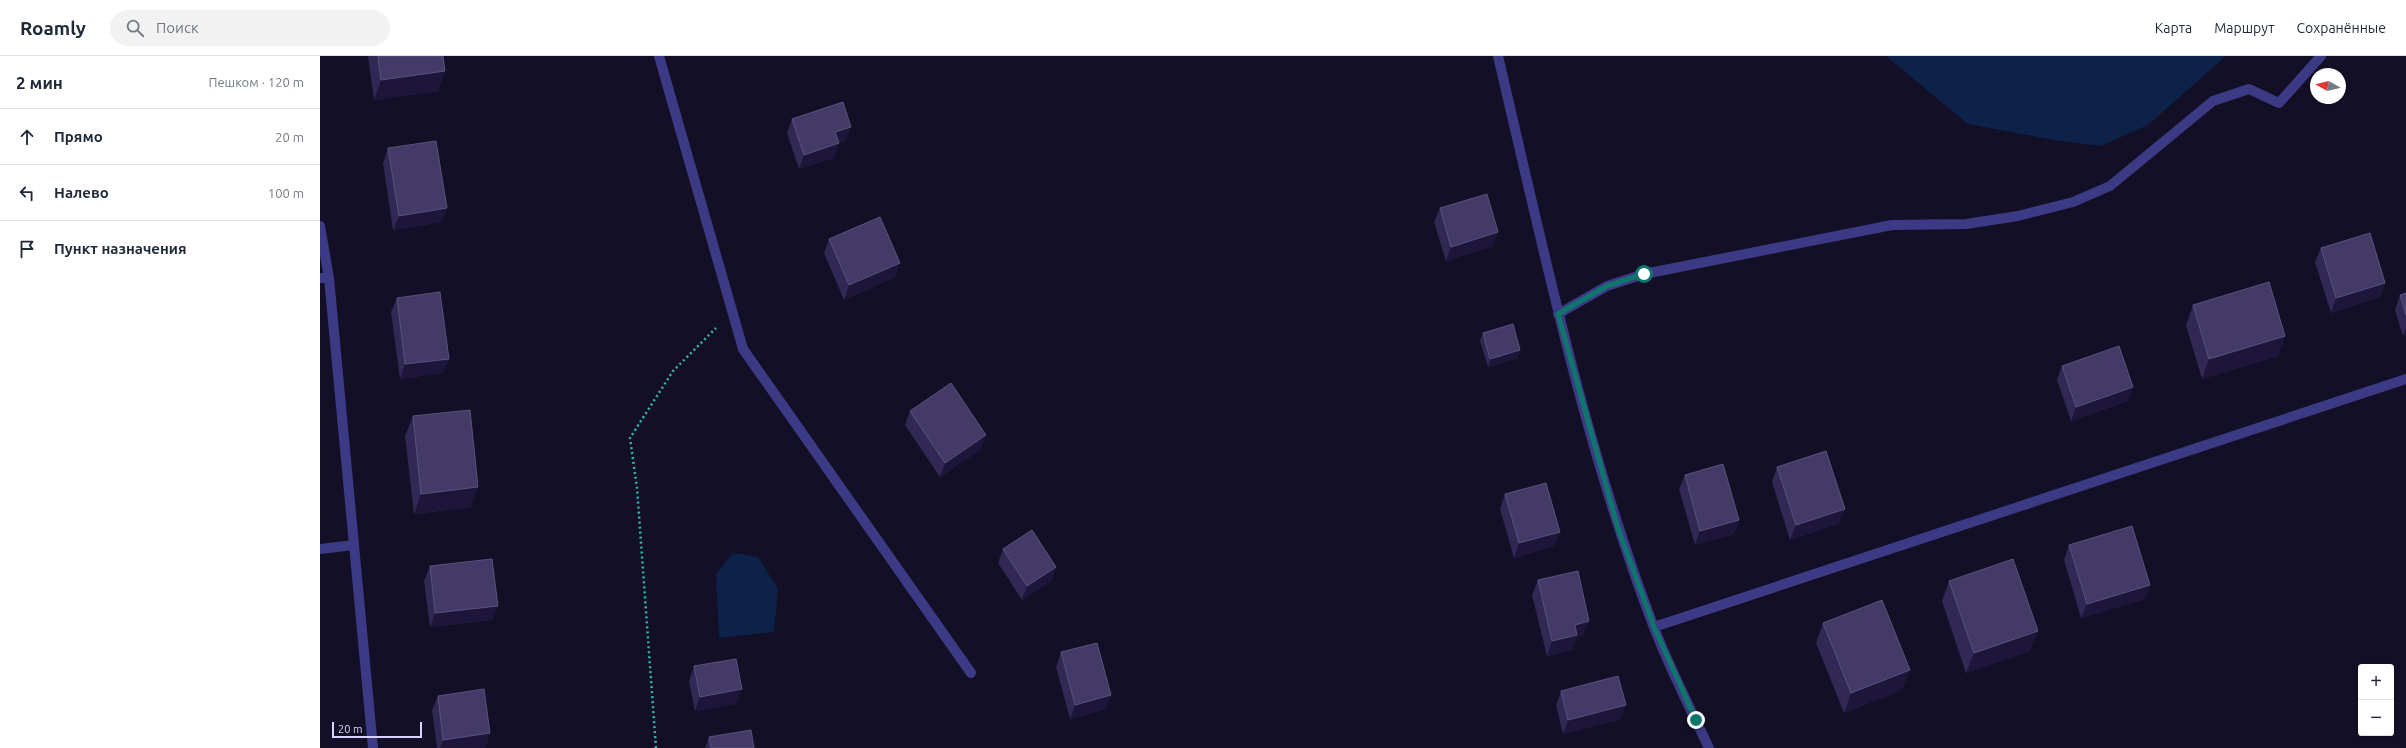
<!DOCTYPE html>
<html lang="ru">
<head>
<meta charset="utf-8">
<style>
	body { margin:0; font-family:Ubuntu,sans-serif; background:#f2f2f3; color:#1f2937 }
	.controls { position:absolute; right:12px; bottom:12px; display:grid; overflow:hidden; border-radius:4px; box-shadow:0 1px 3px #0004 }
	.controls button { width:36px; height:36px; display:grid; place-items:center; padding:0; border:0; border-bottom:1px solid #e0e1e3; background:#fff; color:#1f2937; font:20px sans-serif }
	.compass { position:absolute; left:1990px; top:12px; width:36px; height:36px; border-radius:50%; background:#fff; box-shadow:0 1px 3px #0004; rotate:278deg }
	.scale { position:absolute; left:12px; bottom:10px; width:90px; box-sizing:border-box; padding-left:4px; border:2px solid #d9d4ff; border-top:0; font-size:11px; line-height:14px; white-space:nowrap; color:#d9d4ff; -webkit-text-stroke:3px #130f26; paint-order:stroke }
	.stop { position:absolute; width:12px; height:12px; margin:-9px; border:3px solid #0f766e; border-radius:50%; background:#fff }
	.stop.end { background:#0f766e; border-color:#fff; box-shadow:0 1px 4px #0008 }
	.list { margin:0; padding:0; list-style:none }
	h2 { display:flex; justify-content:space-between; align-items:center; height:52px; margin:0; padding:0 16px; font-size:17px }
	h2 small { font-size:13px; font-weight:400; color:#747a83 }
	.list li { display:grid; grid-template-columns:26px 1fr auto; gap:12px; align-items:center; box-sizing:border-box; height:56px; padding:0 16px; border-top:1px solid #e0e1e3 }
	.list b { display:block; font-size:15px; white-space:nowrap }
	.list em { font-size:13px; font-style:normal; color:#747a83 }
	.icon { flex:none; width:22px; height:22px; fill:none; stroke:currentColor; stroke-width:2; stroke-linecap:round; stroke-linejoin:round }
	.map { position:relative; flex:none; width:2086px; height:692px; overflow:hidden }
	header { display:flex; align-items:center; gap:24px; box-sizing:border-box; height:56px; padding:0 20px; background:#fff; border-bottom:1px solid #e0e1e3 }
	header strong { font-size:19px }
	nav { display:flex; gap:22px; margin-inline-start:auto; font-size:14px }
	.search { width:280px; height:36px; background:#f2f2f3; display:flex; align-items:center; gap:10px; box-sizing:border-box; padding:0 14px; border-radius:22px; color:#747a83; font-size:15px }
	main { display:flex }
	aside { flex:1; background:#fff }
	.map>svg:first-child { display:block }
</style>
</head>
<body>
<header>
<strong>Roamly</strong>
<div class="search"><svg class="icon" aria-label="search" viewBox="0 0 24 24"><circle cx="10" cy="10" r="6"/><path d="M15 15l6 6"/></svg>Поиск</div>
<nav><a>Карта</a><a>Маршрут</a><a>Сохранённые</a></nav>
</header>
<main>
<aside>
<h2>2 мин<small>Пешком · 120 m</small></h2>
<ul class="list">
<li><svg class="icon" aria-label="ahead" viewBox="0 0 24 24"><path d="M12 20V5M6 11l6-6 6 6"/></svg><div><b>Прямо</b></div><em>20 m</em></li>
<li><svg class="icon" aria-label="left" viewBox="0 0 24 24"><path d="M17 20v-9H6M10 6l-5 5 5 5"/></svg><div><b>Налево</b></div><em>100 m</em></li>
<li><svg class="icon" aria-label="arrive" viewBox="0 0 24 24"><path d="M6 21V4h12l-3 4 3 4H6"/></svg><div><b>Пункт назначения</b></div></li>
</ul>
</aside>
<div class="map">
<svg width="2086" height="692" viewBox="0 0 2086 692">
	<rect width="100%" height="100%" fill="#130f26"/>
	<path fill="#0c2248" d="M1566,0H1906L1828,69L1781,90L1734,84L1648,68Z
		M413,497L438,501L458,533L454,576L399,582L396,518Z"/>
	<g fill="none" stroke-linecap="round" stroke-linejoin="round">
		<path stroke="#2fb8b0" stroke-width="2.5" stroke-dasharray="2 3" stroke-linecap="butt" d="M336,692L317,432L310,382L353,315L396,272"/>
		<path stroke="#3d3a85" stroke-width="10" d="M1238,258L1287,230L1324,218L1572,169L1646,168L1698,160L1753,146L1790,130L1893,45L1929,33L1959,47L2001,0
			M0,493L34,489"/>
		<path stroke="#3d3a85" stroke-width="10" d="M339,0L423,293L651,617
			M1178,0C1223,191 1263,385 1333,569C1349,611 1370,652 1389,692
			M0,170L9,222H0
			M9,222L53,692
			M1334,571L2086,323"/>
	</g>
	<path fill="#312854" d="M48,0H123L125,15L118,35L54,44Z
		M472,63L526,85L519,87L514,102L479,113L467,77Z
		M68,92L122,166L73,174L63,107Z
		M1120,152L1178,176L1173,190L1126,205L1114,166Z
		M509,183L575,221L524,244L504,197Z
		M2001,192L2065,227L2060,241L2011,257L1995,206Z
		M2086,237V279L2083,280L2075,254L2080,239Z
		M77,242L123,317L80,323L71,256Z
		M1873,249L1965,280L1958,300L1882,323L1866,269Z
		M1163,277L1198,302L1168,311L1160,285Z
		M1742,310L1808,345L1751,365L1737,324Z
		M590,355L661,393L620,421L585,369Z
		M93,360L151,451L94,458L85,380Z
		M1457,411L1520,467L1470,484L1452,426Z
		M1365,419L1419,464L1414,478L1375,489L1359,433Z
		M1185,438L1240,476L1234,490L1194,502L1180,453Z
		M1749,489L1830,529L1825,543L1761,562L1744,504Z
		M683,493L736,511L731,525L702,544L678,507Z
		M110,510L178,550L172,564L110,571L104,525Z
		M1218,524L1264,579L1257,581L1252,594L1227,600L1212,539Z
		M1629,525L1710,595L1646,617L1622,545Z
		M1503,567L1582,634L1524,657L1496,587Z
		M741,596L786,653L750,663L736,611Z
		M374,610L416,648L375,655L369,625Z
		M1241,635L1301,663L1243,678L1236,649Z
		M118,640L170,677L165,692H117L112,654Z
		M389,681L434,692H385Z"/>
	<path fill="#1d163a" d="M125,15L118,35L54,44L61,24Z
		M531,71L526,85L510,90L515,76Z
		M519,87L514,102L479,113L484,99Z
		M127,152L122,166L73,174L79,160Z
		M1178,176L1173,190L1126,205L1131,191Z
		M580,207L575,221L524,244L529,229Z
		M2065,227L2060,241L2011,257L2016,242Z
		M2086,271V279L2083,280Z
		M1965,280L1958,300L1882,323L1889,303Z
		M1200,294L1198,302L1168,311L1170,303Z
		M129,303L123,317L80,323L85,308Z
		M1813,331L1808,345L1751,365L1756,351Z
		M666,379L661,393L620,421L625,407Z
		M158,431L151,451L94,458L101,438Z
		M1525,453L1520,467L1470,484L1476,469Z
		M1419,464L1414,478L1375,489L1380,475Z
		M1240,476L1234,490L1194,502L1199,487Z
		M736,511L731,525L702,544L707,530Z
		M1830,529L1825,543L1761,562L1767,548Z
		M178,550L172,564L110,571L115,557Z
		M1269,565L1264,579L1257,581L1252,594L1227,600L1232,585L1255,569Z
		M1718,575L1710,595L1646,617L1654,597Z
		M1590,614L1582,634L1524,657L1531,637Z
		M422,633L416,648L375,655L380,641Z
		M791,639L786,653L750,663L755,649Z
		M1306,649L1301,663L1243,678L1248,664Z
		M170,677L165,692H120L123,684Z"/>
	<path fill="#433a66" stroke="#5a527e" d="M58,0H123L125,15L61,24Z
		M523,46L531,71L515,76L519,87L484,99L472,63Z
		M116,85L127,152L79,160L68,92Z
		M1167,138L1178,176L1131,191L1120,152Z
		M560,161L580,207L529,229L509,183Z
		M2050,177L2065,227L2016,242L2001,192Z
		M1949,226L1965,280L1889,303L1873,249Z
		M120,236L129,303L85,308L77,242Z
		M2086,237V259L2080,239Z
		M1193,268L1200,294L1170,303L1163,277Z
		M1799,290L1813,331L1756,351L1742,310Z
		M631,327L666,379L625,407L590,355Z
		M150,354L158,431L101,438L93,360Z
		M1506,395L1525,453L1476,469L1457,411Z
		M1403,408L1419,464L1380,475L1365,419Z
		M1226,427L1240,476L1199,487L1185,438Z
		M1812,470L1830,529L1767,548L1749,489Z
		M712,474L736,511L707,530L683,493Z
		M172,503L178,550L115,557L110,510Z
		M1693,503L1718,575L1654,597L1629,525Z
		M1258,515L1269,565L1255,569L1257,579L1232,585L1218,524Z
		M1562,544L1590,614L1531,637L1503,567Z
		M777,587L791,639L755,649L741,596Z
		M416,603L422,633L380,641L374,610Z
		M1298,620L1306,649L1248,664L1241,635Z
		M164,633L170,677L123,684L118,640Z
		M431,674L434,692H391L389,681Z"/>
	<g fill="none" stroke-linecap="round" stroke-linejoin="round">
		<path stroke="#0f766e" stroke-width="5" d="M1324,218L1287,230L1238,258L1298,472L1334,571L1376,664"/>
	</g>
</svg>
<div class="controls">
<button>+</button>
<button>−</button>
</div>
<svg class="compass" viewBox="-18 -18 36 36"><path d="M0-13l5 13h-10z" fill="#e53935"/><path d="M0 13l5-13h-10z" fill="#747a83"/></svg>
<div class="scale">20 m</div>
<div class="stop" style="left:1324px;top:218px"></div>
<div class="stop end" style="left:1376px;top:664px"></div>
</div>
</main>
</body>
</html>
